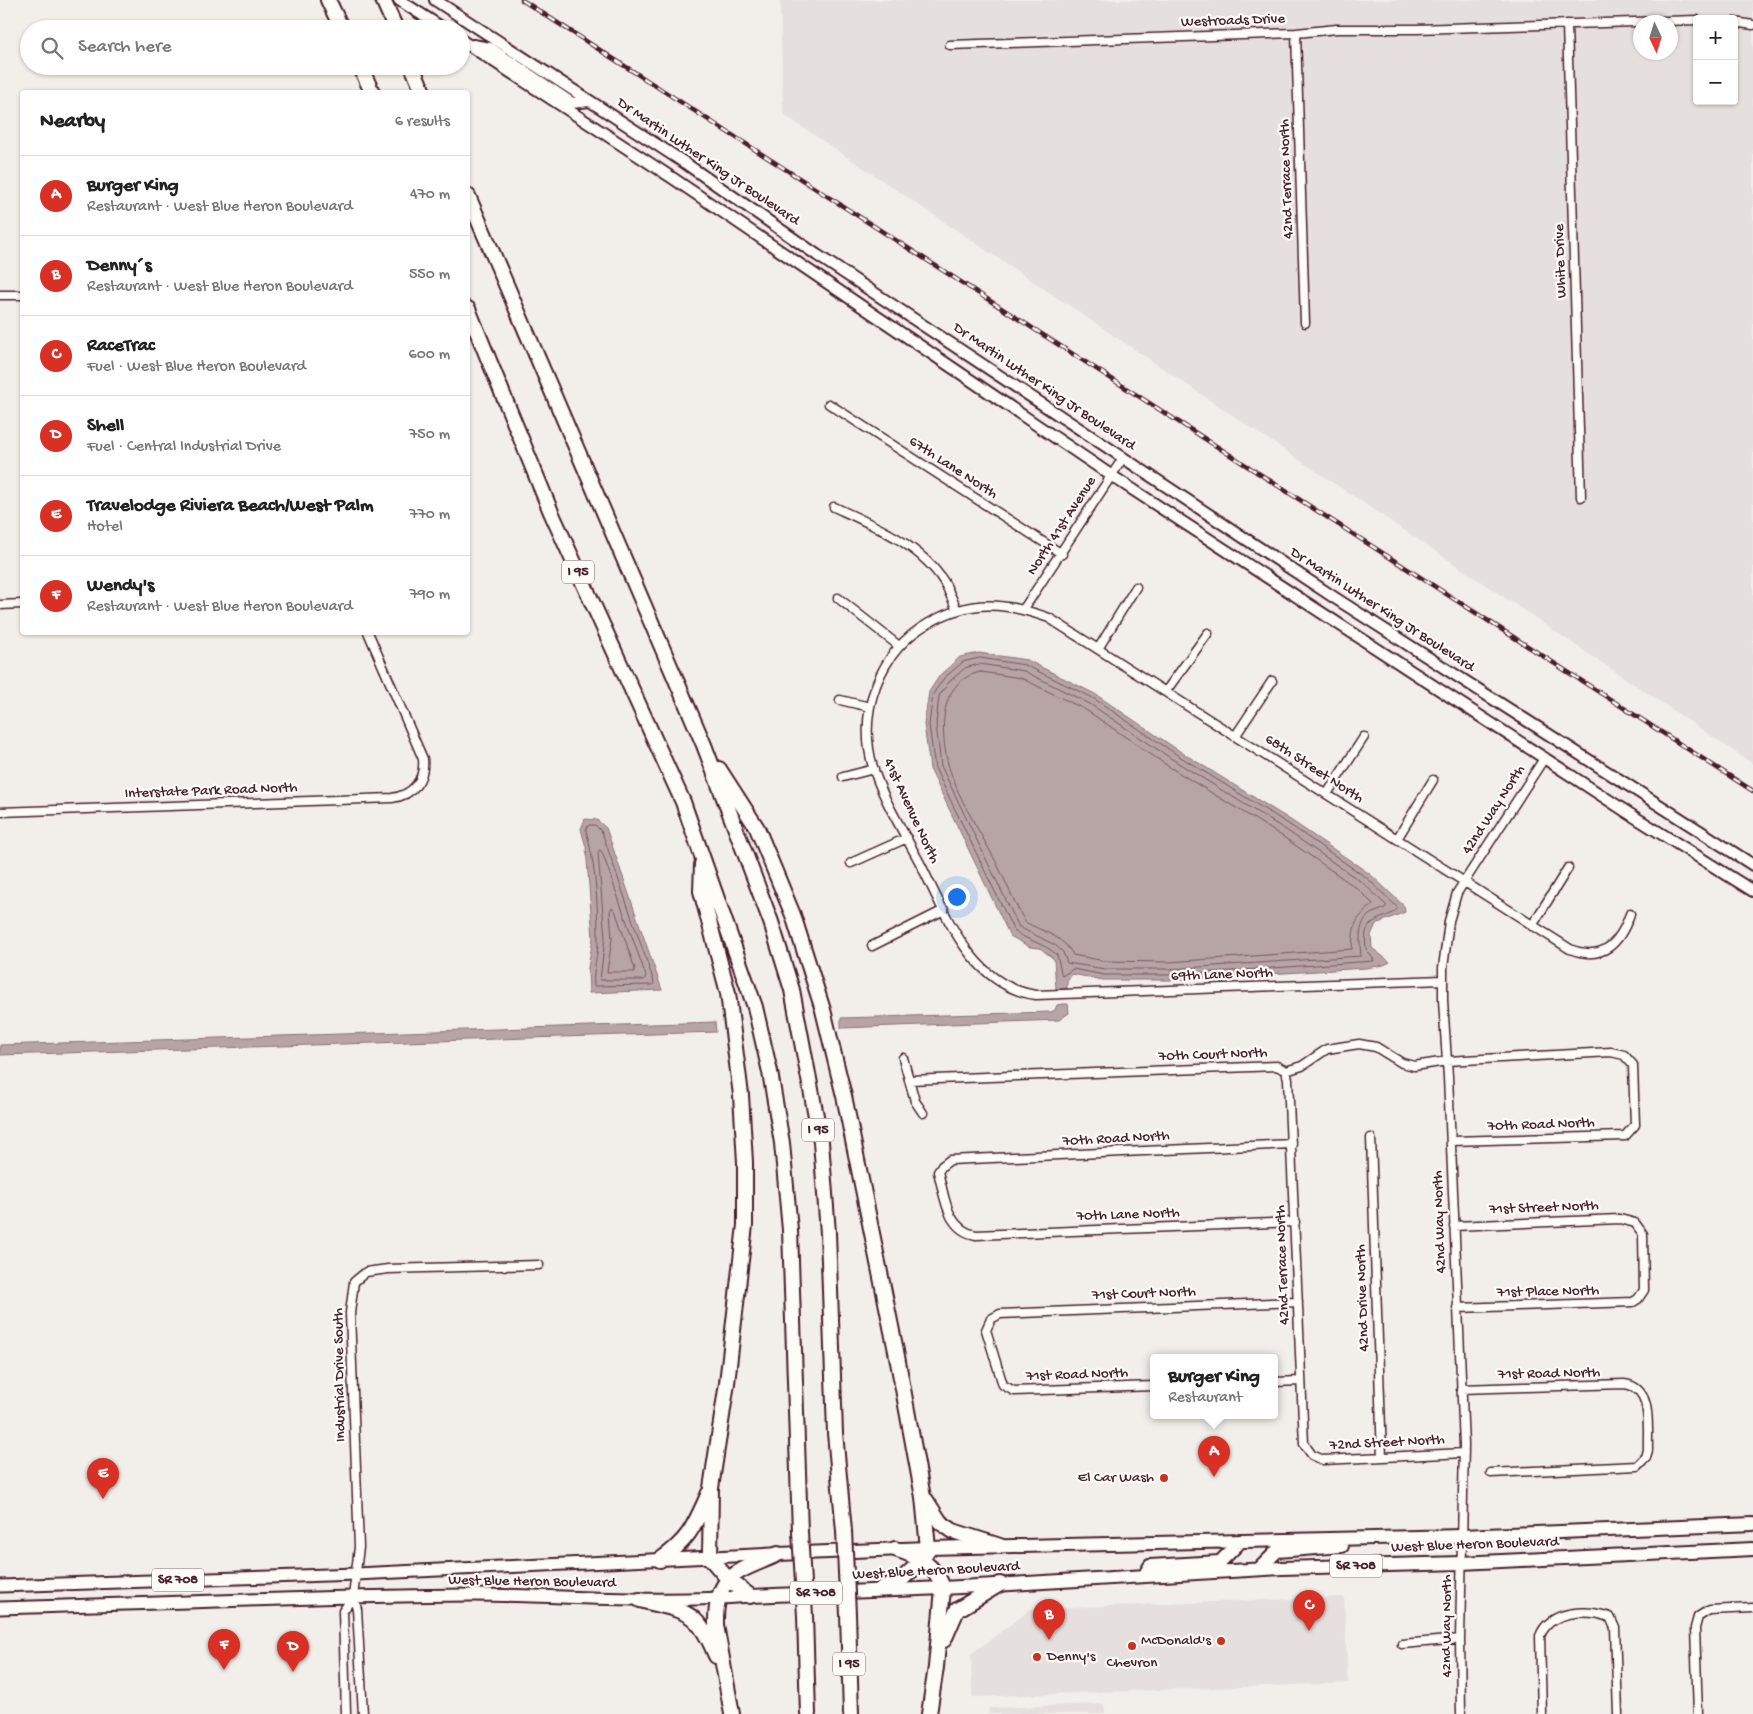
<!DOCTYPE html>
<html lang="en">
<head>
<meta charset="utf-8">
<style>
	body { margin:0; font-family:"Gochi Hand",sans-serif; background:#f2f2f2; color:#222 }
	.controls { position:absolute; right:15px; top:15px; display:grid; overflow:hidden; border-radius:5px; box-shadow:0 1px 4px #0004 }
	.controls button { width:45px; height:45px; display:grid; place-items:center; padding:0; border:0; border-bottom:1px solid #e0e0e0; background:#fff; color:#222; font:25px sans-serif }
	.compass { position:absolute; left:1633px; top:15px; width:45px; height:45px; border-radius:50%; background:#fff; box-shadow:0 1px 4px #0004; rotate:176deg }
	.you { position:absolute; left:956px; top:896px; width:18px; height:18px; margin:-12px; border:4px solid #fff; border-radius:50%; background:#1a73e8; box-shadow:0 0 0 8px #1a73e833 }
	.badge { display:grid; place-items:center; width:32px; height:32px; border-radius:50%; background:#d93025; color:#fff; font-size:16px; font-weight:700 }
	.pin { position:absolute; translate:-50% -41px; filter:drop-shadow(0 1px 2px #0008) }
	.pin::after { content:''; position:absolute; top:26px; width:18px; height:15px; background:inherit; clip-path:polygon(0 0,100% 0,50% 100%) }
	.popup { position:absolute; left:1150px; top:1354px; width:128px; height:65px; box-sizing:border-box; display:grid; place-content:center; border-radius:5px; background:#fff; filter:drop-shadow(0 1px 4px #0005); font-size:16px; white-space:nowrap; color:#767676 }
	.popup b { font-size:19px; color:#222 }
	.popup::after { content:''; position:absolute; left:50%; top:100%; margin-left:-10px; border:10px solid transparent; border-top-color:#fff }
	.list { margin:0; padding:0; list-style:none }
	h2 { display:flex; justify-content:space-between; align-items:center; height:65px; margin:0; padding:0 20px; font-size:21px }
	h2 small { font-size:16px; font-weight:400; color:#767676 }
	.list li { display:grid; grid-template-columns:32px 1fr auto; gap:15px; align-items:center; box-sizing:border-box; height:80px; padding:0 20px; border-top:1px solid #e0e0e0 }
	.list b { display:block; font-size:19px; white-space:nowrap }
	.list p { margin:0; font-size:16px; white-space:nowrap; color:#767676 }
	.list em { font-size:16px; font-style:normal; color:#767676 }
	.icon { flex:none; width:28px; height:28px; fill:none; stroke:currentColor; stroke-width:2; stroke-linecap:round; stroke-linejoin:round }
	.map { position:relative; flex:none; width:1753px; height:1714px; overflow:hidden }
	.search { position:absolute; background:#fff; box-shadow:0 1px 4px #0004; left:20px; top:20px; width:450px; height:55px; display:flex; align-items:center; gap:12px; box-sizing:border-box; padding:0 18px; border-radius:28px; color:#767676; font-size:19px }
	.panel { position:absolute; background:#fff; box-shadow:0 1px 4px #0004; left:20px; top:90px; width:450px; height:545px; border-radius:5px }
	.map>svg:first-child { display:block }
</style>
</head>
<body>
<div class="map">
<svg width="1753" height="1714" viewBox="0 0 1753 1714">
	<rect width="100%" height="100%" fill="#f2efeb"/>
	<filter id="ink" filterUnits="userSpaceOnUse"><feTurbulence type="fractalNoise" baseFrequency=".02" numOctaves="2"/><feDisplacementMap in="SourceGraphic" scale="10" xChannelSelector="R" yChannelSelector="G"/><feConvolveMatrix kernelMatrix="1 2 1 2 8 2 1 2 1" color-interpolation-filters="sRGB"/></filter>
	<g filter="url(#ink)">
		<path fill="#e5dfdd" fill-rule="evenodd" d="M780,0H1753V764L783,114ZM1697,19H1734V101H1697ZM1640,22H1670V52H1640Z
			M1344,1597L1348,1683L972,1697L971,1654L1031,1609Z
			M1104,1704L1105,1714H988L989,1708Z"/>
		<path fill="#b7a5a6" stroke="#8b6f75" d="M979,653L1027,660L1095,694L1181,752L1292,821L1370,874L1404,906L1405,912L1376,924L1371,935L1372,948L1390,962L1384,965L1366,968L1170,980H1103L1072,974L1067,982V989H1056L1054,959L1040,948L1030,947L1010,936L930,769L924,724L929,692L940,675L960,657Z
			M585,819L597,820L606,828L662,990L589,993L588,968L593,938L586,847L581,829Z
			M1063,1004H1068L1069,1013L1059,1020L841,1028V1018L1051,1012L1055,1010L1057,1005Z
			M715,1022L716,1032L0,1055V1045Z"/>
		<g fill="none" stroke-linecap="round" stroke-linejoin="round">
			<path stroke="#76555c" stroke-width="1" d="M980,658L1025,665L1093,698L1179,756L1290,825L1367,878L1398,908C1386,923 1361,913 1366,948C1367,953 1373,956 1374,961L1170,975H1104L1073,969L1062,976L1057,955C1044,943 1028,941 1014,931L935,768L929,725L933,694L944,678L963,662Z
				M980,664L1024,671L1090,704L1175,761L1286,830L1363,883L1387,906C1382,911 1375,911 1369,915C1357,926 1360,943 1361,956L1169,969H1105L1067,963L1063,952L1055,945L1019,927L941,766L936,724L939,696L949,682L965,668Z
				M981,672L1021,678L1086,710L1171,768L1282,836L1358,889L1373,904C1353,922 1354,923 1352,949L1169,962L1105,961L1073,955C1062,935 1043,932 1025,922C1014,902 1005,880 995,860C979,830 957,797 948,764C940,731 938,680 981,672Z
				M589,825H595L602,832L654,982L653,985L594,986C592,969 599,954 598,937C598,902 595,863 586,830Z
				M600,850L602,852L646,976L644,980H600L605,938L598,853Z
				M612,908L615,910L635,969L634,972H607L612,939L610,911Z"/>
			<defs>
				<path id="minor" d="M1734,22L1753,25
					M1567,24L1581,497
					M1296,33L1305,323
					M950,45L1296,33L1337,29H1417L1697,20
					M0,295H22
					M829,404L1062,554
					M834,507C873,525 920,544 944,582C949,591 953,601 957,610
					M838,598L899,646
					M0,605L22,604
					M1023,610L1123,458
					M1098,649L1136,587
					M1166,691L1208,633
					M840,700L870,707
					M1236,735L1272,681
					M843,777L874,769
					M1327,794L1364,737
					M0,812L392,798C413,795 425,780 423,759L368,632
					M1397,839L1433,780
					M851,863L907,838
					M1532,926L1568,868
					M872,946L944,910
					M1443,980L1036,995C972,986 947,917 921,865C906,836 882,798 873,767C857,712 879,651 929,623C970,599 1005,602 1049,618L1570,949C1603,962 1620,943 1630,914
					M903,1058L915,1101L923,1113
					M1286,1071L1288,1079L1304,1444L1312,1455L1323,1460L1464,1453
					M909,1080L1277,1066L1286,1071L1302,1066L1327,1049L1359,1044L1376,1047L1402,1063L1414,1066L1447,1061L1611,1052L1624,1055L1633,1065L1635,1125L1625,1136L1451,1141
					M1371,1138L1382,1457
					M1292,1144L950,1160L942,1166L938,1172C945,1196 946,1230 976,1235L1295,1222
					M1454,1226L1620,1219L1635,1223L1643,1234L1644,1290L1638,1299L1633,1302L1457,1308
					M1274,1382L1301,1381
					M1154,1386L1014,1391L1003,1385L986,1330L991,1319L1000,1314L1298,1302
					M1461,1389L1624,1384C1654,1387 1647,1428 1648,1450L1646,1457L1637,1466L1491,1473
					M1402,1644L1460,1639
					M346,1714L343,1611L353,1597
					M363,1714L357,1609L353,1597L359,1547L350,1313L354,1282L366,1272L388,1269L539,1265
					M1461,1714L1460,1639L1464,1445L1448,1077L1443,1000V968L1449,921L1457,893L1545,757
					M1542,1714L1540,1636C1550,1610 1587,1609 1610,1617L1615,1628L1618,1714
					M1698,1714L1695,1628L1698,1617L1709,1610L1753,1608"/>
				<path id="secondary" d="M399,0L444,29
					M435,0L685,163L817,255L1335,598L1753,865
					M461,40L674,179L1112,476L1633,816L1753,891
					M473,45L490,48L572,103L589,101"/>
				<path id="primary" d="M0,1586L356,1574L773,1554
					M0,1608C157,1604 314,1596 471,1595C565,1595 657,1604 750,1596"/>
				<path id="trunk" d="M778,1554L928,1548L1462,1536L1753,1524
					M1259,1569L1277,1551L1342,1546
					M1144,1576L1150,1566L1220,1562L1241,1541
					M750,1596L943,1588L1282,1568L1461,1563L1753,1549"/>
				<path id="motorway" d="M328,0L342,29
					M383,0L396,29
					M360,66L372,92
					M412,66L423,92
					M468,196L704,745L771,922L792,990L821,1142L828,1233L835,1433L844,1531
					M468,309L551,512L683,802L755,1007L770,1072L782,1143L790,1230L800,1532
					M719,769L757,828L793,915L823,1010L844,1096L896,1351L923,1497L928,1548L923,1560L903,1578L881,1589
					M702,864L701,891L728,993L741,1095L745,1162V1225L727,1383L711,1488L710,1558L728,1579L750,1596
					M926,1500L940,1522L953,1531L1000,1546
					M895,1549C917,1556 935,1564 943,1588L936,1667L929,1714
					M660,1560C690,1539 694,1526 709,1493
					M640,1600C686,1612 697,1609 716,1656
					M848,1614L851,1714
					M805,1616L808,1714
					M944,1640L957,1610L1000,1584
					M732,1714L716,1625C715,1573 737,1573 778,1554"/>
			</defs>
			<use href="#minor" stroke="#4a1f2b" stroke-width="11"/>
			<use href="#secondary" stroke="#4a1f2b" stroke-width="14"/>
			<use href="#primary" stroke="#4a1f2b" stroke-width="15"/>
			<use href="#trunk" stroke="#4a1f2b" stroke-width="16"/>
			<use href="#motorway" stroke="#4a1f2b" stroke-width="18"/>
			<use href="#minor" stroke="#fdfcf7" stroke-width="8"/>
			<use href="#secondary" stroke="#fdfcf7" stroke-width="10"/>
			<use href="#primary" stroke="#fdfcf7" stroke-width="11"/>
			<use href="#trunk" stroke="#fdfcf7" stroke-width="12"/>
			<use href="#motorway" stroke="#fdfcf7" stroke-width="14"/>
			<defs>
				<path id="rail" d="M522,0L1753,791"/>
			</defs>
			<use href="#rail" stroke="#4a1f2b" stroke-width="4.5"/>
			<use href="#rail" stroke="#fdfcf7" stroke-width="2.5" stroke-dasharray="8" stroke-linecap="butt"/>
			<defs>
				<path id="motorway-bridge" d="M844,1531L848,1614
					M800,1532L805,1616"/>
			</defs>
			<use href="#motorway-bridge" stroke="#4a1f2b" stroke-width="18" stroke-linecap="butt"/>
			<use href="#motorway-bridge" stroke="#fdfcf7" stroke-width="14"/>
		</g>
	</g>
	<g fill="#c8321e" stroke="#fdfcf7" stroke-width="2">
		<circle cx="1164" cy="1478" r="5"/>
		<circle cx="1221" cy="1641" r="5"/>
		<circle cx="1132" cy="1646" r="5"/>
		<circle cx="1037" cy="1657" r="5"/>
	</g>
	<g text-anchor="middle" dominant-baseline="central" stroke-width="4.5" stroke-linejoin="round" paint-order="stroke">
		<g fill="#fdfcf7" stroke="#806168" stroke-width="1">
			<rect x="562" y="560.5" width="32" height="23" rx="4"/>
			<rect x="802" y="1118.5" width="32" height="23" rx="4"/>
			<rect x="1330" y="1554.5" width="52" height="23" rx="4"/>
			<rect x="152" y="1568.5" width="52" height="23" rx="4"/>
			<rect x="790" y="1581.5" width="52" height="23" rx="4"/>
			<rect x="833" y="1652.5" width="32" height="23" rx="4"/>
		</g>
		<g font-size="14" font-weight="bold" fill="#4a1f2b">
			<text x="578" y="572">I 95</text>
			<text x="818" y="1130">I 95</text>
			<text x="1356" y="1566">SR 708</text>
			<text x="178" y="1580">SR 708</text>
			<text x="816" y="1593">SR 708</text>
			<text x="849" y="1664">I 95</text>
		</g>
		<g font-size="15" fill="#4a1f2b" stroke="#fdfcf7">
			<text transform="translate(1233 21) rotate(-2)">Westroads Drive</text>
			<text transform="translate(708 162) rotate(34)">Dr Martin Luther King Jr Boulevard</text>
			<text transform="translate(1287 179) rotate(-92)">42nd Terrace North</text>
			<text transform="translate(1561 261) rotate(-92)">White Drive</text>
			<text transform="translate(1044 387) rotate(34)">Dr Martin Luther King Jr Boulevard</text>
			<text transform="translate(953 468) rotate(33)">67th Lane North</text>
			<text transform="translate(1062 526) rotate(-57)">North 41st Avenue</text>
			<text transform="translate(1382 610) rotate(33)">Dr Martin Luther King Jr Boulevard</text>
			<text transform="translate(1314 769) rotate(33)">68th Street North</text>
			<text transform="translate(211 791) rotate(-2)">Interstate Park Road North</text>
			<text transform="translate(1494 810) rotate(-57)">42nd Way North</text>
			<text transform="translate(911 811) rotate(65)">41st Avenue North</text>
			<text transform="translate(1222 975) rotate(-2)">69th Lane North</text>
			<text transform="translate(1213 1055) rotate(-2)">70th Court North</text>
			<text transform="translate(1541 1125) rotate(-2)">70th Road North</text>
			<text transform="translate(1116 1139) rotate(-3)">70th Road North</text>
			<text transform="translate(1544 1208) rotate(-2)">71st Street North</text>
			<text transform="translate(1128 1215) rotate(-2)">70th Lane North</text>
			<text transform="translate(1440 1222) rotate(-92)">42nd Way North</text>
			<text transform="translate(1283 1265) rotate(-92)">42nd Terrace North</text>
			<text transform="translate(1548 1292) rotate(-1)">71st Place North</text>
			<text transform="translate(1144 1294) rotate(-2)">71st Court North</text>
			<text transform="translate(1363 1298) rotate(-92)">42nd Drive North</text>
			<text transform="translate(1549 1374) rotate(-1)">71st Road North</text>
			<text transform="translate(340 1375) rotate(-91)">Industrial Drive South</text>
			<text transform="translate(1077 1375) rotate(-2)">71st Road North</text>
			<text transform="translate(1387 1443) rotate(-3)">72nd Street North</text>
			<text transform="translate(1475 1545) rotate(-2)">West Blue Heron Boulevard</text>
			<text transform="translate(936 1571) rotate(-3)">West Blue Heron Boulevard</text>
			<text transform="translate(532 1582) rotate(1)">West Blue Heron Boulevard</text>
			<text transform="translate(1447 1626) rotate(-90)">42nd Way North</text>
		</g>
		<g font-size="15" fill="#4a1f2b" stroke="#fdfcf7" text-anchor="end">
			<text x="1154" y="1478">El Car Wash</text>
			<text x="1211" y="1641">McDonald's</text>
			<text x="1047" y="1657" text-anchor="start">Denny's</text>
			<text x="1132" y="1663" text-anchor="middle">Chevron</text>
		</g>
	</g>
</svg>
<div class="controls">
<button>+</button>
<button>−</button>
</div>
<svg class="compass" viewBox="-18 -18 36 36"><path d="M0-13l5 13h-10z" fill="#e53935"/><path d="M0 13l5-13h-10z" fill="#767676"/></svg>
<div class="you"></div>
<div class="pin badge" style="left:1214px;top:1477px">A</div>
<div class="popup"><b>Burger King</b>Restaurant</div>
<div class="pin badge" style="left:1049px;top:1640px">B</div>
<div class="pin badge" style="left:1309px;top:1631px">C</div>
<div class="pin badge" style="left:293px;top:1672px">D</div>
<div class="pin badge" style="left:103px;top:1499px">E</div>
<div class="pin badge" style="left:224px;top:1670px">F</div>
<div class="search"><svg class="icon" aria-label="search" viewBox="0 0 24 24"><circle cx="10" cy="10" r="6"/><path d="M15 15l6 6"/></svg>Search here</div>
<section class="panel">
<h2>Nearby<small>6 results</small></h2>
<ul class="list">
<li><span class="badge">A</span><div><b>Burger King</b><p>Restaurant · West Blue Heron Boulevard</p></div><em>470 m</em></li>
<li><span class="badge">B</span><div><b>Denny´s</b><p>Restaurant · West Blue Heron Boulevard</p></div><em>550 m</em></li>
<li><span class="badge">C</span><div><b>RaceTrac</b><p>Fuel · West Blue Heron Boulevard</p></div><em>600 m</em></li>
<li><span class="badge">D</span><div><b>Shell</b><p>Fuel · Central Industrial Drive</p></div><em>750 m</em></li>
<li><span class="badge">E</span><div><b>Travelodge Riviera Beach/West Palm</b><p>Hotel</p></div><em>770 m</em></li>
<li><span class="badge">F</span><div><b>Wendy's</b><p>Restaurant · West Blue Heron Boulevard</p></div><em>790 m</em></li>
</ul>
</section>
</div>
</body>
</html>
